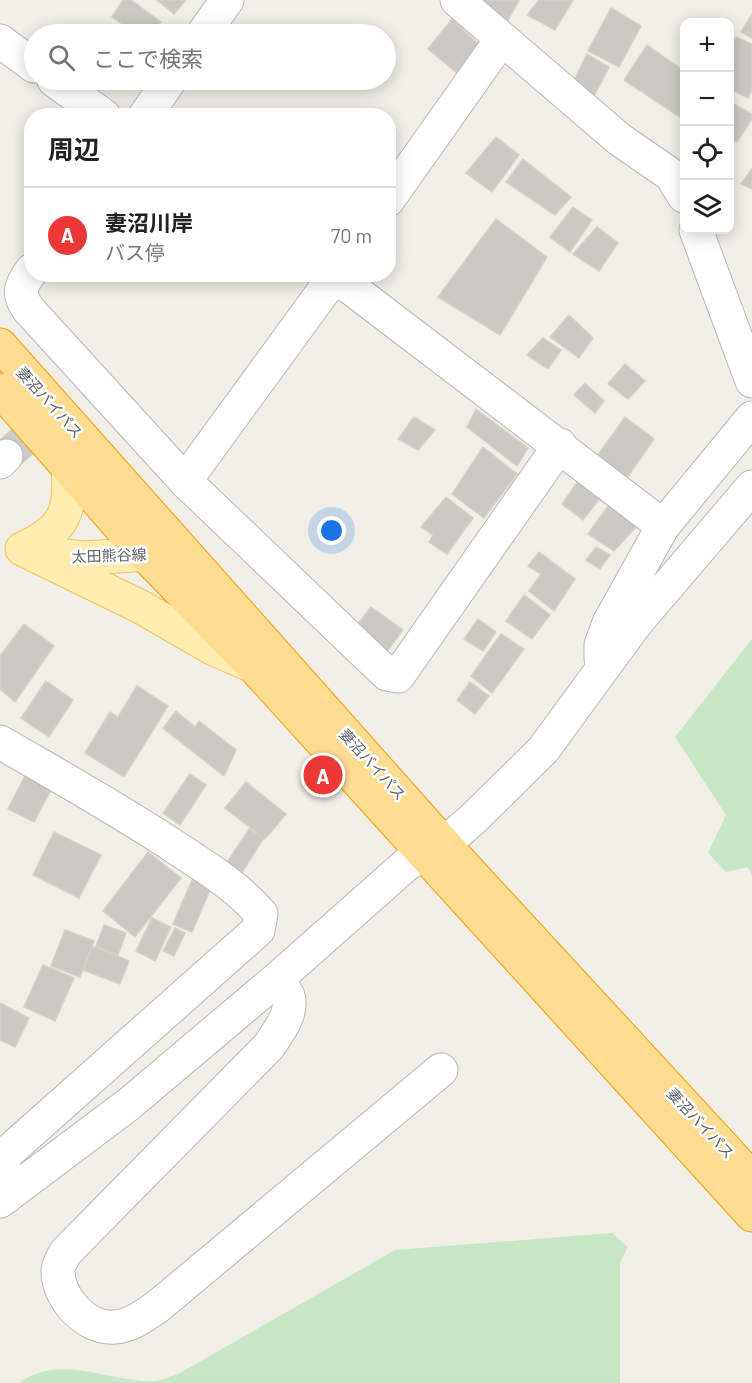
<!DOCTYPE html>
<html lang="ja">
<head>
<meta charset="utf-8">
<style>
	body { margin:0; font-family:Barlow,"Noto Sans JP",sans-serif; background:#f2f2f2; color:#222 }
	.controls { position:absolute; right:18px; top:18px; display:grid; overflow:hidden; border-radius:12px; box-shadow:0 3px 15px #0003 }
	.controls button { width:54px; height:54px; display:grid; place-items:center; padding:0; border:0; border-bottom:2px solid #e0e0e0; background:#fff; color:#222; font:30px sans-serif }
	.you { position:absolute; left:332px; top:531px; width:21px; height:21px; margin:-15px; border:4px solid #fff; border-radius:50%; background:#1a73e8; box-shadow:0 0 0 9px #1a73e833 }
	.badge { display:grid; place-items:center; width:39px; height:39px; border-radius:50%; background:#eb3834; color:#fff; font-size:20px; font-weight:700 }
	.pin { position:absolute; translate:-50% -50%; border:3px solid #fff; box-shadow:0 2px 6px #0006 }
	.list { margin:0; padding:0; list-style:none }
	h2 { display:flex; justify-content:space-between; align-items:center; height:78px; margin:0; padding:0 24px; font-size:26px }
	h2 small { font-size:20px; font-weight:400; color:#767676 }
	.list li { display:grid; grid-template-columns:39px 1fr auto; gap:18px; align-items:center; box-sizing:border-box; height:96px; padding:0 24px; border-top:2px solid #e0e0e0 }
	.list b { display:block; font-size:22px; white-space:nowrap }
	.list p { margin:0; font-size:20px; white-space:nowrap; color:#767676 }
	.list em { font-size:20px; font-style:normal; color:#767676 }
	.icon { flex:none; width:33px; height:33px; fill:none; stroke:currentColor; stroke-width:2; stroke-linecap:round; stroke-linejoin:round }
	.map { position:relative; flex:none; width:752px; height:1383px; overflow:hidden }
	.search { position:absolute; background:#fff; box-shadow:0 3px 15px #0003; left:24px; top:24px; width:372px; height:66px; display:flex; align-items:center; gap:15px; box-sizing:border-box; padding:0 21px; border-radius:33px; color:#767676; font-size:22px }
	.panel { position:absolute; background:#fff; box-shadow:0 3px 15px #0003; left:24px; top:108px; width:372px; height:174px; border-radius:24px }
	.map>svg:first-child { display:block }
</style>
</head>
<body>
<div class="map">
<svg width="752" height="1383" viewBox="0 0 752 1383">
	<rect width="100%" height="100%" fill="#f1eee8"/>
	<path fill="#c7e8c5" d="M752,639V876L748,867L726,872L708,853L726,815L675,737Z
		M612,1233L628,1247L620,1263V1383H19C60,1352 111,1383 156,1381C163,1380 171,1376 178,1374L395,1250Z"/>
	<path fill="#ccc9c5" stroke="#d6d0c6" stroke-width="1.5" d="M123,0H131L161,22L153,34H137L112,17Z
		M157,0H186L174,14Z
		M477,0H519L508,20Z
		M539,0H573L555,30L527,15Z
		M611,8L641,26L619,67L588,51Z
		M752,14V38L741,32Z
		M452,19L484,49L464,79L428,49Z
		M736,37L752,44V90L748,98L730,89V49Z
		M647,45L684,71L683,119L624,80Z
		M587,54L609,67L593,98L572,85Z
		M730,102L752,114V119L737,142L730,138Z
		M496,137L519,155L492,192L466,173Z
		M523,159L571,197L555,215L506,182Z
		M752,169V189L741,184Z
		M573,207L592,220L570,252L550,237Z
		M496,219L547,257L500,335L438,297Z
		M597,227L618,243L599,271L573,254Z
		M569,315L593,338L579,358L550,337Z
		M543,338L561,350L548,369L527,355Z
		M625,364L645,381L628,399L608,384Z
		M585,383L604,401L595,413L574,395Z
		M476,409L528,448L517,466L467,427Z
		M414,417L435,430L418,450L398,439Z
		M625,417L654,439L627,478L595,459Z
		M483,447L517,474L484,518L452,494Z
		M578,481L601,497L583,520L562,504Z
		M446,497L473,518L447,554L429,542L433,535L421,527Z
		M608,506L637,526L614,551L588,534Z
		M596,547L610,555L600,569L586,560Z
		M539,552L575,579L554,611L529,591L541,574L528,566Z
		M524,595L550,615L532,639L506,621Z
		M371,607L403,630L386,653L354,629Z
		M478,619L496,632L483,651L464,639Z
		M24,624L54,646L15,702L0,689V656Z
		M501,634L524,649L492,693L471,676Z
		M46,681L73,700L49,737L21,718Z
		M470,682L489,696L475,714L457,700Z
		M137,686L168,706L124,777L85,753L110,712L118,717Z
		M176,711L195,727L199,721L236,750L224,776L163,728Z
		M28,770L54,784L34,822L8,809Z
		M190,774L206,785L180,825L163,813Z
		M246,782L286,814L265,839L225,808Z
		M249,829L264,838L241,874L226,864Z
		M54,832L101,855L79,898L33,875Z
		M148,852L181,878L135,937L103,911Z
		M192,880L211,888L192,932L173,924Z
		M152,918L171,927L155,961L136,951Z
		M104,925L126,933L118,955L96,946Z
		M175,928L185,933L174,956L163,951Z
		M65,930L94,941L80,977L51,966Z
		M92,946L129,961L120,984L83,970Z
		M43,965L74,978L55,1021L24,1007Z
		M0,1003L29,1018L15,1047L0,1040Z"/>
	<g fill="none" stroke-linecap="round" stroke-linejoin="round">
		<path stroke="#cccbc8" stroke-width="33" stroke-dasharray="33 16" stroke-linecap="butt" d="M6,456L81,390"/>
		<defs>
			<path id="minor" d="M457,0L619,139L671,175L684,196
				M203,34L227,0
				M0,41L34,66
				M54,80L104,116
				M145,116L170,80
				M388,200L501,40
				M696,230L752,381
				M32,270C20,286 17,294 29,310L185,481L387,674L398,676L560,445
				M329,274L351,288L663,526
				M0,462L6,456
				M185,481L336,274
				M601,659V645L609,623L663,526L752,418
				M0,742C60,777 120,810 178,849C207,868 238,887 261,914L258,930L7,1153L0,1169L6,1197
				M277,979C281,985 286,991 288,996C294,1012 277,1034 269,1046L65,1253C63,1258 58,1265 58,1270C57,1298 87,1330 115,1327C131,1326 145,1315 157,1307L441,1070
				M0,1201L129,1104L277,979L407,864L458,832L474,818L543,750L636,623L752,487"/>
			<path id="major" d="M22,549L141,607L214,649L253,666
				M22,549C63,530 72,514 68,469
				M45,553L84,558L167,553"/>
			<path id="highway" d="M0,345L453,854L752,1178
				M0,390L143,553L253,666L752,1215"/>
		</defs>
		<use href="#minor" stroke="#b5b8bc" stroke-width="35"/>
		<use href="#major" stroke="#f3c15f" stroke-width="35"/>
		<use href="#highway" stroke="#f99d00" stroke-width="35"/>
		<use href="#minor" stroke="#fff" stroke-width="33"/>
		<use href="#major" stroke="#ffedaf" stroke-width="33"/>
		<use href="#highway" stroke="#fedc92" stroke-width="33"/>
	</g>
	<g text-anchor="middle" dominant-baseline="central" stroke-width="5" stroke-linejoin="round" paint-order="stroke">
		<g font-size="15" fill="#5f6368" stroke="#fff">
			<text transform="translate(50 402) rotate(48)">妻沼バイパス</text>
			<text transform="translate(109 555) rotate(-2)">太田熊谷線</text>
			<text transform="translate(373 764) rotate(48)">妻沼バイパス</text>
			<text transform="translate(701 1123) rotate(47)">妻沼バイパス</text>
		</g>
	</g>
</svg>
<div class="controls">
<button>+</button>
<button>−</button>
<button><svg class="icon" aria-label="locate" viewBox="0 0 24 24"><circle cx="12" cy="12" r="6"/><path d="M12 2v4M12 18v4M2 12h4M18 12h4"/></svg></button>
<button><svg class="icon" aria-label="layers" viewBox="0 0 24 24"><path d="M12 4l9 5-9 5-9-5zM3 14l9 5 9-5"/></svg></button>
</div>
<div class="you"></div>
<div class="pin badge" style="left:323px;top:775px">A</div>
<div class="search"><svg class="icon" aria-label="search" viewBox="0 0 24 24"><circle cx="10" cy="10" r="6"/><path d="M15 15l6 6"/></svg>ここで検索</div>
<section class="panel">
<h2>周辺<small></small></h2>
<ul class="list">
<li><span class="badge">A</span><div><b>妻沼川岸</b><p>バス停</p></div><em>70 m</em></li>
</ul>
</section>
</div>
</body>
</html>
